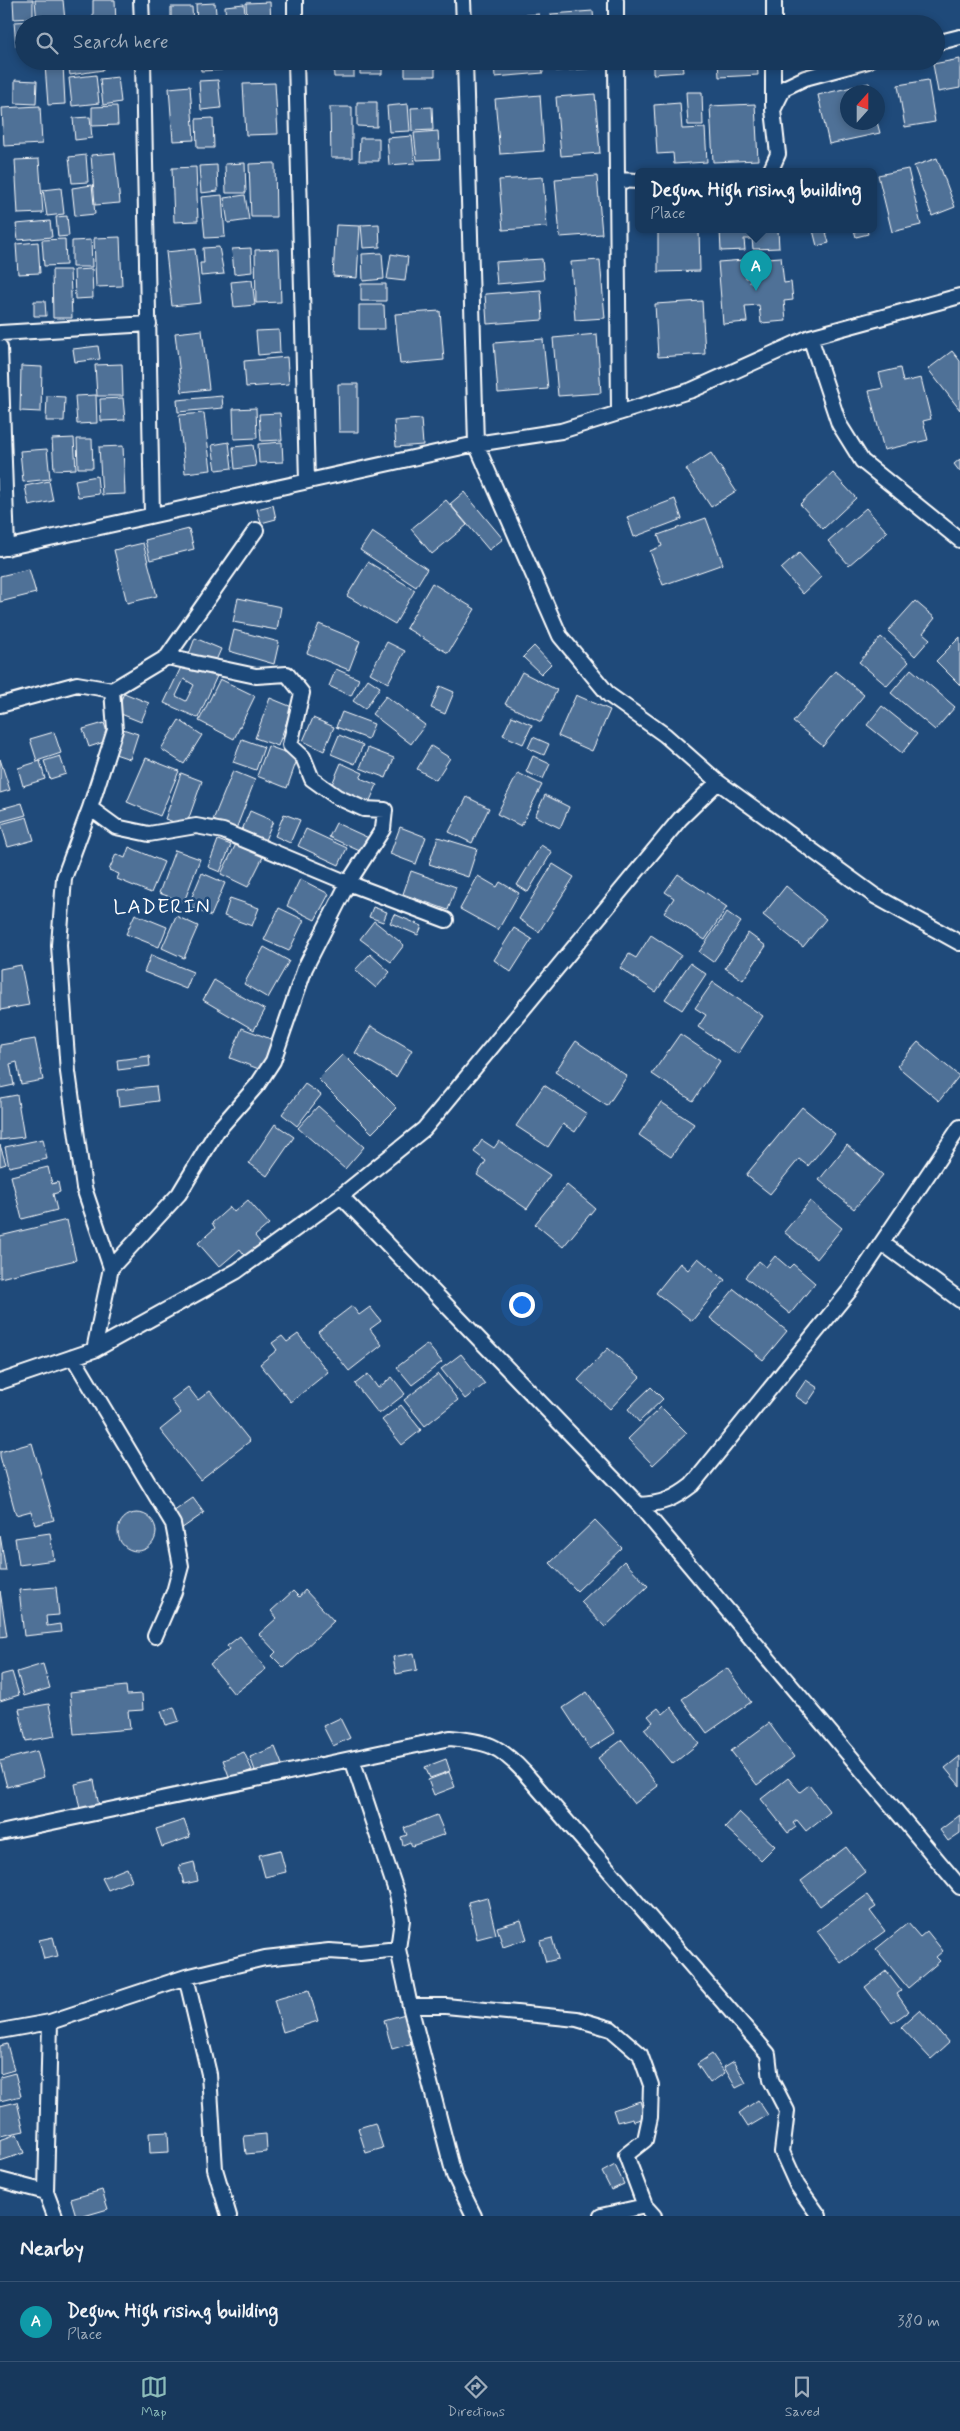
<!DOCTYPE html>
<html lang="en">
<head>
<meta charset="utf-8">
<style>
	body { margin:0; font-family:Mynerve,sans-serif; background:#244365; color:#f1f3f6 }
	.compass { position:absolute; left:840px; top:85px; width:45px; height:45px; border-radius:50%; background:#17385c; box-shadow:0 2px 8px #0003; rotate:21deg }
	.you { position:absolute; left:521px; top:1304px; width:18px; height:18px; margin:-12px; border:4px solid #fff; border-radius:50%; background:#1a73e8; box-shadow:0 0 0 8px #1a73e833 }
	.badge { display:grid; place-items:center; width:32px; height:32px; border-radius:50%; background:#8bbbb9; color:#fff; font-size:16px; font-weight:700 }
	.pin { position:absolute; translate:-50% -41px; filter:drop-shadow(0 1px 2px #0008) }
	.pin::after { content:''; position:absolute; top:26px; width:18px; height:15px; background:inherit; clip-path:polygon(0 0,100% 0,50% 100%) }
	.popup { position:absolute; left:635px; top:168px; width:242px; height:65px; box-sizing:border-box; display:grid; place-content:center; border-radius:8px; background:#17385c; filter:drop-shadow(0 1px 4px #0005); font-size:16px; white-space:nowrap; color:#9eacbb }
	.popup b { font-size:19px; color:#f1f3f6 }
	.popup::after { content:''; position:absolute; left:50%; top:100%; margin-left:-10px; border:10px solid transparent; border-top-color:#17385c }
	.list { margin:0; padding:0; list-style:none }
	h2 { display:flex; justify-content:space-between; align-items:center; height:65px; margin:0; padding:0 20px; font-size:21px }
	h2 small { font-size:16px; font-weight:400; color:#9eacbb }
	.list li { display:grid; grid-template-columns:32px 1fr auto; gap:15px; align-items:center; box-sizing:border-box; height:80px; padding:0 20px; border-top:1px solid #365272 }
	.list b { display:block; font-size:19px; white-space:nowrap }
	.list p { margin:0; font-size:16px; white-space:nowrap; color:#9eacbb }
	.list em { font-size:16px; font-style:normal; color:#9eacbb }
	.icon { flex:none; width:28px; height:28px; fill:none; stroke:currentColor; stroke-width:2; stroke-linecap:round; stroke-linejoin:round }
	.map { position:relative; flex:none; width:960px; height:2216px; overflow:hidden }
	.search { position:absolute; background:#17385c; box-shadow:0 2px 8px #0003; left:15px; right:15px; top:15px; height:55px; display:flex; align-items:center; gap:12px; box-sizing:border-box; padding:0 18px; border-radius:28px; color:#9eacbb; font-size:19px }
	.sheet { height:145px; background:#17385c }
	nav { display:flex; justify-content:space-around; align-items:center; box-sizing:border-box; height:70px; border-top:1px solid #365272; background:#17385c; font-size:14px; color:#9eacbb }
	nav a { display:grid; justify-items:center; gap:2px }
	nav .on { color:#8bbbb9 }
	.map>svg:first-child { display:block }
</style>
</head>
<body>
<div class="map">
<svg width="960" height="2216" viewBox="0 0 960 2216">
	<rect width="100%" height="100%" fill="#1f4a7a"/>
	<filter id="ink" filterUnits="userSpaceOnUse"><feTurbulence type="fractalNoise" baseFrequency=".02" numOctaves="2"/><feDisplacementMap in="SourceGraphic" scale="10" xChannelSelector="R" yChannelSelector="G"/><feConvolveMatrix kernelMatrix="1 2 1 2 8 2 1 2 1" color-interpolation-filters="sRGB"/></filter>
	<g filter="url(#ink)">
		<path fill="#507197" stroke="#fff" fill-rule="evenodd" d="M13,0H33V18L14,19Z
			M35,0H63L65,21L37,23Z
			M93,0H115L116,24H93Z
			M270,2L271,24H247L246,3Z
			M215,3L217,24H197L196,4Z
			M244,4L246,24H226L225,6Z
			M171,7H192L193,24H171Z
			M593,11L594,24H552L551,14Z
			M539,14V24H491L490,18Z
			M679,20L680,24H650V21Z
			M35,21V24H24V46H16L14,22Z
			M378,21V24H354V22Z
			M754,22V24H717Z
			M960,59V88L938,92L933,64Z
			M80,61H102L103,70L70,75L68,63Z
			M200,61H222V70L201,71Z
			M333,61H354V77H334Z
			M360,61H382V74H360Z
			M405,61H435V76H405Z
			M494,61H542L543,73L495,77Z
			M555,61H597V68L556,71Z
			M653,61H682L683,72L653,74Z
			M718,61H757L758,75L719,77Z
			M63,64L65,104L48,105L45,65Z
			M96,75L99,103L72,106L69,78Z
			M118,77L121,102L103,105L100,79Z
			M15,80L37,81L36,104L15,103Z
			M218,80L221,108L201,110L199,81Z
			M928,80L935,122L905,127L898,85Z
			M275,83L278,134L246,135L243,84Z
			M869,83L871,92H848V122H877L880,133L829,144L818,95Z
			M190,86L194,140L173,141L169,88Z
			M686,92H702L703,125H688Z
			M595,94L600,153L561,156L556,97Z
			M540,95L544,151L500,154L495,99Z
			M357,102H377V127L357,126Z
			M680,103L682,129L705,128L707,162L674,164L673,153L657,154L654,105Z
			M408,104L410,131L389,132L387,106Z
			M755,104L758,160L713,162L710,106Z
			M40,106L42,144L4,146L2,108Z
			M117,106L118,125L92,126V107Z
			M330,107H352V158H331Z
			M432,107L433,130L412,131L411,108Z
			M90,117L92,138L75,140L73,118Z
			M213,118L214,148H197L196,119Z
			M438,131L440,159L417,160L414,133Z
			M412,136L415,163L389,165L387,138Z
			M360,138H379V161H359Z
			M115,153L120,203L95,205L91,155Z
			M86,155L88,182L72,183L69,157Z
			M937,158L955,207L932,216L914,166Z
			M39,159L43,213L18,214L15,160Z
			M245,163L246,193H226L225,164Z
			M275,163L276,217H251L249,164Z
			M217,165L218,191L201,193L199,166Z
			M196,167L198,221L174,222L172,168Z
			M908,169L921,225L892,232L878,175Z
			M597,176L602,234L560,237L555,179Z
			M543,177L547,227L503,230L499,180Z
			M92,185L95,214L75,216L72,188Z
			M61,188L64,214L47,216L43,190Z
			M222,195L225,237L205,238L201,197Z
			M245,195L249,220L228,223L224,198Z
			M67,216L69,236L58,237L56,217Z
			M50,221L52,237L18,240L16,224Z
			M379,224L380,247L363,248L361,225Z
			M336,225L360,226L357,278L333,276Z
			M658,230H699L700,271L658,272Z
			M720,230H778L779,248L753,249L752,239H744L745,250L721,251Z
			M813,230H835L826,232L829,243L817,246Z
			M854,230H867L868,234L856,237Z
			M120,237L122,286L96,287L94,238Z
			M65,239L66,265L44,266L42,240Z
			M91,240L92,267H72V241Z
			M38,242L40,273L18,274L16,244Z
			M219,247L224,274L201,276L200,263H204L203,248Z
			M251,248L252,272L234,274L232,249Z
			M195,249L201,303L172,306L166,252Z
			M279,249L281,302L256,303L255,250Z
			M382,253L384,279L363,281L362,254Z
			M391,254L408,257L405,281L387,279Z
			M781,257L784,283L791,282L793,300L784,301L786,321L761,323L759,305L745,306L747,322L723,324L718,262L744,260L746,278H750V283L752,282V278H755L753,259Z
			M542,259L544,280L497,284L495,262Z
			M600,260L605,318L575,320L571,262Z
			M92,269L93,298L75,299L74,270Z
			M52,270H70L72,318H53Z
			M252,280L255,305L234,307L231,282Z
			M361,284H386V301H361Z
			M541,290L543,320L487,324L485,294Z
			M34,301H45L46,316H34Z
			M702,301L705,354L658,357L655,304Z
			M359,305H384L385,329H359Z
			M440,311L444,360L400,364L395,314Z
			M202,330L209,389L182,392L175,333Z
			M279,330L280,353L258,355L256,331Z
			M597,334L601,393L558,396L553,338Z
			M543,339L548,389L498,393L494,343Z
			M98,346L100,359L75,362L73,349Z
			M952,351L960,361V410L928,369Z
			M287,357L289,384L246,387L244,361Z
			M122,364L123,396H97L95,365Z
			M21,366L42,367L41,412L20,411Z
			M900,368L903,382L921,378L931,419L923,421L928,440L884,450L869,391L883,388L879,373Z
			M338,384H358V432H339Z
			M96,395L97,423L77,424L75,396Z
			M47,396L65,397L64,421H46Z
			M222,396L223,408L178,412L177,400Z
			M123,398L125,420L101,421L100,399Z
			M256,408L257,438L234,439L233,409Z
			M204,413L211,470L185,473L179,415Z
			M280,413L282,440L261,441L259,414Z
			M421,419L423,445L396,447L394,421Z
			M74,438L76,469L54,470L52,439Z
			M77,439H92L93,468H78Z
			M229,442L232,468L216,470L212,445Z
			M282,442L283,462L259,463L258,444Z
			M253,445L256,466L235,469L233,447Z
			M123,446L125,494L102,495L99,447Z
			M47,449L50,479L23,482L20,451Z
			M711,453L736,491L711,507L686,469Z
			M960,459V472L954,464Z
			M833,473L856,498L823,529L800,504Z
			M97,476L99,494L78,497L75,480Z
			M49,481L53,501L29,506L25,486Z
			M464,492L503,539L489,550L450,504Z
			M675,499L682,519L634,537L627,517Z
			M446,500L467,525L432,554L411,529Z
			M273,505L276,519L261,523L257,509Z
			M866,508L887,532L849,565L828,541Z
			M706,518L723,564L663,585L650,551L662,546L658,535Z
			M189,529L194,549L150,560L145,540Z
			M372,532L427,569L416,587L360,550Z
			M143,543L157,596L127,603L114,550Z
			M799,553L821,577L803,594L781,569Z
			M368,562L415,590L395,624L347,596Z
			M29,569L36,593L0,602V576Z
			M432,583L475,609L448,653L406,628Z
			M238,598L281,607L277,630L233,622Z
			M915,601L935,618L923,633L930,639L915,656L888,631Z
			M319,624L360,641L349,670L307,653Z
			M234,630L279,642L274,664L229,651Z
			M881,637L909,662L887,686L859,662Z
			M960,637V685L936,661Z
			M195,638L221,649L214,665L189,654Z
			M387,642L405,651L388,683L370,673Z
			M534,646L551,664L541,674L523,657Z
			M182,665L192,670L194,666L217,676L198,718L164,703ZM184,679L194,685L186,701L176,696Z
			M336,669L359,679L351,696L329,686Z
			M911,669L955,707L935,730L891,693Z
			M835,671L864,695L823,746L793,722Z
			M522,672L557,690L541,722L505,704Z
			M220,679L255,696L234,739L199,721Z
			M368,679L380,687L365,709L353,701Z
			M440,686L454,692L445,714L431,708Z
			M124,693L149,703L141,722L116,712Z
			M576,695L610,710L592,751L558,736Z
			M386,696L425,725L411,744L372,714Z
			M270,698L292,707L278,746L255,738Z
			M882,706L917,734L902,753L867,725Z
			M342,712L374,724L368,739L336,727Z
			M512,716L532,725L523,744L503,735Z
			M313,718L334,727L324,751L303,741Z
			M179,720L202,735L184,764L161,749Z
			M104,723L110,740L89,747L83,729Z
			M123,729L138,734L130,759L115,754Z
			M54,732L61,753L37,761L30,739Z
			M339,735L363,745L355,764L331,754Z
			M533,737L549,744L544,755L528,748Z
			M242,739L264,747L256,770L233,762Z
			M268,746L298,757L287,788L257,776Z
			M431,746L450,758L436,780L417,769Z
			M368,748L394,758L386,778L360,768Z
			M60,756L66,774L50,779L44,761Z
			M533,756L550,764L543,779L526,772Z
			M146,758L179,771L160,816L127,802Z
			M0,759L10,790L0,793Z
			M40,761L45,779L23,786L18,768Z
			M341,763L363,773L360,778L377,785L368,805L330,789Z
			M233,771L255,780L236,829L213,820Z
			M181,773L202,781L186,826L165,819Z
			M518,773L542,785L521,826L497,814Z
			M545,795L569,807L560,828L535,816Z
			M467,797L489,808L472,843L449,832Z
			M22,803L26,815L0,822V809Z
			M250,811L273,821L265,840L242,830Z
			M284,814L300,820L290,843L275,836Z
			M27,817L34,840L8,847L1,824Z
			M336,823L371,839L364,853L329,837Z
			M400,827L426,837L416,864L390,854Z
			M306,829L347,848L339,865L298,846Z
			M438,837L477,849L468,877L429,864Z
			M218,840L231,845L220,872L208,867Z
			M238,840L265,853L248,887L221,874Z
			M541,845L552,852L528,892L517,885Z
			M129,847L164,862L151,893L117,879L119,874L109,870L116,854L125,858Z
			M175,850L200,859L184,902L159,893Z
			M553,864L574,877L539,932L519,919Z
			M411,871L456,887L448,910L403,894Z
			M202,873L225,883L211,916L188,906Z
			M678,874L727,907L705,940L664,913L674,898L665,892Z
			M478,876L497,887L500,882L519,893L498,930L460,909Z
			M300,879L329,894L315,920L287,906Z
			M786,886L826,919L803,947L763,915Z
			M230,898L259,908L252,926L224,916Z
			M373,907L387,912L383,922L369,917Z
			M279,908L304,920L289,951L264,940Z
			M727,912L741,922L713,962L699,952Z
			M135,914L167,927L159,947L126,934Z
			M394,914L422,926L418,935L390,923Z
			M176,916L198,926L184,958L162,948Z
			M374,921L404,945L391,962L360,939Z
			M514,928L532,939L511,972L494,960Z
			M748,933L766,946L743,980L725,968Z
			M651,935L681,955L656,992L620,968L629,954L636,958Z
			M264,947L289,961L268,998L244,984Z
			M370,954L390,972L376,988L355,970Z
			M151,955L193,972L186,989L144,972Z
			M690,963L706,974L682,1010L665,999Z
			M21,965L29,1005L0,1010V969Z
			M214,980L265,1010L254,1030L203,1000Z
			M713,982L763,1016L738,1054L698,1027L706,1015L695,1008Z
			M371,1026L412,1050L396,1077L355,1053Z
			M242,1028L276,1041L264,1071L230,1058Z
			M680,1034L720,1061L693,1101L652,1074Z
			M35,1039L43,1080L21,1084L17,1062L10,1064L14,1085L0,1088V1045Z
			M576,1041L627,1076L607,1106L555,1072Z
			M918,1042L959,1076L939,1101L897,1066Z
			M343,1054L397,1108L372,1133L318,1079Z
			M149,1056L150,1066L118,1070L117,1060Z
			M305,1084L321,1095L297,1126L282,1114Z
			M544,1085L587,1114L575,1132L563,1124L548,1147L516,1126Z
			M156,1086L158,1101L119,1106L117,1090Z
			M17,1095L24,1137L0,1140V1098Z
			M661,1102L694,1124L671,1157L639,1135Z
			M318,1106L364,1147L345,1169L298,1128Z
			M802,1107L835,1134L808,1166L799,1159L770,1194L746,1175Z
			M275,1124L294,1137L267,1176L249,1163Z
			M43,1139L47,1159L9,1167L5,1147Z
			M482,1140L494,1148L499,1141L550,1175L527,1209L477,1175L486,1161L474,1152Z
			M0,1145L6,1164L0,1166Z
			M847,1145L883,1175L854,1209L819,1180Z
			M48,1167L52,1184L58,1182L60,1192L53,1194L57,1210L22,1219L11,1176Z
			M567,1185L595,1208L563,1247L535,1224Z
			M248,1200L269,1224L255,1236L262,1245L247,1258L240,1249L219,1267L198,1243L215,1228L212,1223L230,1207L234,1212Z
			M810,1201L842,1228L817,1259L784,1232Z
			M67,1220L76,1260L0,1278V1236Z
			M775,1256L789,1268L793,1264L815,1283L790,1314L745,1277L759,1261L766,1267Z
			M698,1258L725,1280L692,1321L656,1293L680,1263L688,1270Z
			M734,1289L787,1331L763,1360L710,1318Z
			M352,1306L359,1315L370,1307L381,1321L370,1329L382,1345L349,1371L318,1332Z
			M298,1334L328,1372L291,1402L260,1364L277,1350L272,1343L282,1336L287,1342Z
			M427,1344L442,1362L412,1385L397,1367Z
			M608,1348L640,1377L610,1409L578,1380Z
			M461,1354L485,1384L465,1399L441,1369Z
			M368,1374L378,1388L392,1377L405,1394L379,1414L355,1384Z
			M438,1374L458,1400L425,1426L404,1400Z
			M806,1380L818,1388L807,1404L795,1396Z
			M188,1387L198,1400L210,1391L250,1441L200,1480L160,1430L181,1413L171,1400Z
			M651,1387L663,1399L639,1422L628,1409Z
			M401,1405L421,1430L402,1445L382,1420Z
			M661,1407L687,1433L653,1465L628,1439Z
			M32,1443L54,1520L35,1525L31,1511L16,1515L0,1456V1452Z
			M193,1498L204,1513L181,1529L170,1514Z
			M118 1532a19 19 0 1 1 38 0a19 19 0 1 1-38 0Z
			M595,1520L622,1548L577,1591L550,1563Z
			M50,1533L54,1560L19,1565L15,1538Z
			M0,1535L6,1571H0Z
			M624,1561L648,1586L605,1627L581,1602Z
			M56,1587L59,1615L46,1616L47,1626L60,1624L61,1632L24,1636L19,1590Z
			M305,1590L334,1621L284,1668L272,1656L276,1652L259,1634L277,1618L271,1611L293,1591L299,1597Z
			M0,1591L7,1636L0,1637Z
			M240,1636L266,1669L234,1694L210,1664L229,1649L227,1646Z
			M414,1653L417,1670L396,1674L393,1657Z
			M43,1664L50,1688L24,1696L17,1672Z
			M727,1668L751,1702L707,1733L682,1699Z
			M12,1672L19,1695L0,1701V1675Z
			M126,1686L127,1695L142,1694L143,1710L128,1711L130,1729L74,1734L70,1692Z
			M587,1692L615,1733L590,1749L563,1708Z
			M49,1704L55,1736L26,1741L19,1709Z
			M174,1707L179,1721L166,1725L161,1711Z
			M671,1707L699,1743L673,1764L644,1729L653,1722L648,1716L658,1708L663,1714Z
			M340,1718L350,1738L333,1746L323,1726Z
			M769,1723L794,1757L757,1785L731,1751Z
			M622,1740L658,1786L634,1804L598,1758Z
			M275,1747L283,1767L257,1776L250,1757Z
			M37,1751L44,1777L7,1787L0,1761Z
			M244,1752L252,1770L230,1779L223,1760Z
			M960,1756V1786L945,1768Z
			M446,1759L450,1771L430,1778L425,1767Z
			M449,1772L455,1787L434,1795L428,1780Z
			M788,1778L800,1792L809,1785L830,1812L806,1831L797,1820L793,1823L796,1827L788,1833L761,1799Z
			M94,1780L99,1806L80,1809L75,1784Z
			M739,1812L775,1846L761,1860L725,1827Z
			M437,1815L445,1834L412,1846L410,1842L403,1845L401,1837L407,1835L404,1828Z
			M960,1815V1833L948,1841L940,1830Z
			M184,1820L190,1837L162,1847L156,1829Z
			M846,1847L865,1872L820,1906L801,1881Z
			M280,1850L286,1872L265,1877L259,1855Z
			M194,1862L198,1881L184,1884L179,1866Z
			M127,1868L132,1880L108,1890L102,1878Z
			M867,1895L876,1907L870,1911L885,1931L841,1963L817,1931Z
			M487,1897L496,1934L477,1939L468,1902Z
			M521,1920L527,1939L503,1947L497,1927Z
			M908,1923L920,1937L927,1931L943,1951L936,1957L940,1961L908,1988L876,1949Z
			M53,1937L58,1956L44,1959L39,1940Z
			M552,1938L558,1959L546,1962L540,1941Z
			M886,1971L901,1991L897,1994L909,2011L892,2023L865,1987Z
			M309,1990L318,2021L283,2032L274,2000Z
			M920,2010L949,2043L931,2059L901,2027Z
			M405,2014L413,2043L392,2049L384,2020Z
			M7,2044L14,2070L0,2074V2046Z
			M712,2054L725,2073L710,2083L697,2064Z
			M734,2061L746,2083L736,2088L724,2067Z
			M15,2073L21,2096L0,2101V2077Z
			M758,2100L768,2115L748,2127L739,2113Z
			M640,2101L645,2118L634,2121L633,2118L617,2122L613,2110Z
			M17,2102L24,2131L0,2136V2106Z
			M375,2123L383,2148L366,2153L358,2128Z
			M168,2132L169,2152L150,2153L149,2133Z
			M17,2134L24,2153L0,2161V2140Z
			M266,2134L267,2152L246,2154L244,2136Z
			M615,2165L624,2184L611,2190L602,2172Z
			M102,2190L108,2209L84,2216H76L71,2199Z"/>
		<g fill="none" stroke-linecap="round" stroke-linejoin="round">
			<defs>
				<path id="minor" d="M141,0L142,24
					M295,0V24
					M463,0L464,24
					M616,0V24
					M774,24V0
					M936,43L960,37
					M143,61L152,515
					M296,61L307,481
					M465,61L476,444L560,636L609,695L665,735L718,782
					M616,61L619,413
					M773,106V61
					M770,172L778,154L773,110L784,88L805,78L868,61
					M617,180L638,181
					M0,333L149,324
					M810,337L839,424L862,461L960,540
					M0,347L7,548
					M0,549L476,444L561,431L692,390L810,337L960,296
					M0,705L77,684L112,690L167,657L256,530
					M90,808L116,827L149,834L196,826L223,831L348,883L446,920
					M341,1196L639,1505L960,1887
					M882,1243L960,1300
					M111,1268L179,1194L217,1131L258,1084L273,1061L305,968L348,883L383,829L385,810L364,809L337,797L312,779L303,757L290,745L302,693L287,674L256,676L167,657
					M94,1350L111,1268L84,1188L68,1072L59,945L64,878L90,808L115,730L112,690
					M73,1357L173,1524L181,1566L174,1592L155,1636
					M0,1382L94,1350L237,1271L341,1196L424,1129L680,819L718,782L875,896L960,943
					M639,1505C662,1504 674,1499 692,1485L850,1290L960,1127
					M352,1759L397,1894L402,1920L398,1949L410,2006L454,2175L474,2216
					M0,1833L450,1738C487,1742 498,1744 524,1772L768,2054L771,2080L787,2111L782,2152L797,2185L819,2216
					M186,1977L209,2074L215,2169L229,2216
					M410,2006H446L577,2019L611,2029L640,2054L651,2085L650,2117L645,2140L626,2155L645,2206L654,2216
					M50,2022L46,2192L55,2216
					M0,2031L50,2022L186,1977L265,1958L329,1951L360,1953L398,1949
					M0,2180L46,2192
					M601,2216L645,2206"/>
			</defs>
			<use href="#minor" stroke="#fff" stroke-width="18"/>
			<use href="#minor" stroke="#1f4a7a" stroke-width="14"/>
		</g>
	</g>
	<g text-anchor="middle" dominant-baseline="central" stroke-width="5" stroke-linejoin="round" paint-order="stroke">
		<g font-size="21" letter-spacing="1" fill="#fff" stroke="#1f4a7a">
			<text x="162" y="907">LADERIN</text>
		</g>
	</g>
</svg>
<svg class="compass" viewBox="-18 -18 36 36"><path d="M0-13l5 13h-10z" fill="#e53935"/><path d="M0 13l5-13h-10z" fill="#9eacbb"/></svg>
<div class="you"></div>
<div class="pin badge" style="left:756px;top:291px;background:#0f9aa8">A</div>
<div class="popup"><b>Degun High rising building</b>Place</div>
<div class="search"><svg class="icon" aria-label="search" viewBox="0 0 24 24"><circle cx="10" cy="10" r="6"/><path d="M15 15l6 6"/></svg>Search here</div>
</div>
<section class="sheet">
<h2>Nearby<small></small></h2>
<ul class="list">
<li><span class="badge" style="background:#0f9aa8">A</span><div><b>Degun High rising building</b><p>Place</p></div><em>380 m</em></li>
</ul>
</section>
<nav>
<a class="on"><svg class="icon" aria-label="map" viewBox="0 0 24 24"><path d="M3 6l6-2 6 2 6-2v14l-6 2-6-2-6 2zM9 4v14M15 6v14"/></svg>Map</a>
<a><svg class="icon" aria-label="directions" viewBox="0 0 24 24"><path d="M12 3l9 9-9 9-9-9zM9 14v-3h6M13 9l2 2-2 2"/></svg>Directions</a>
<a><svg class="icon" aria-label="saved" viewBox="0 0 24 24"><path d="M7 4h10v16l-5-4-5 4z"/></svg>Saved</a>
</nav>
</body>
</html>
